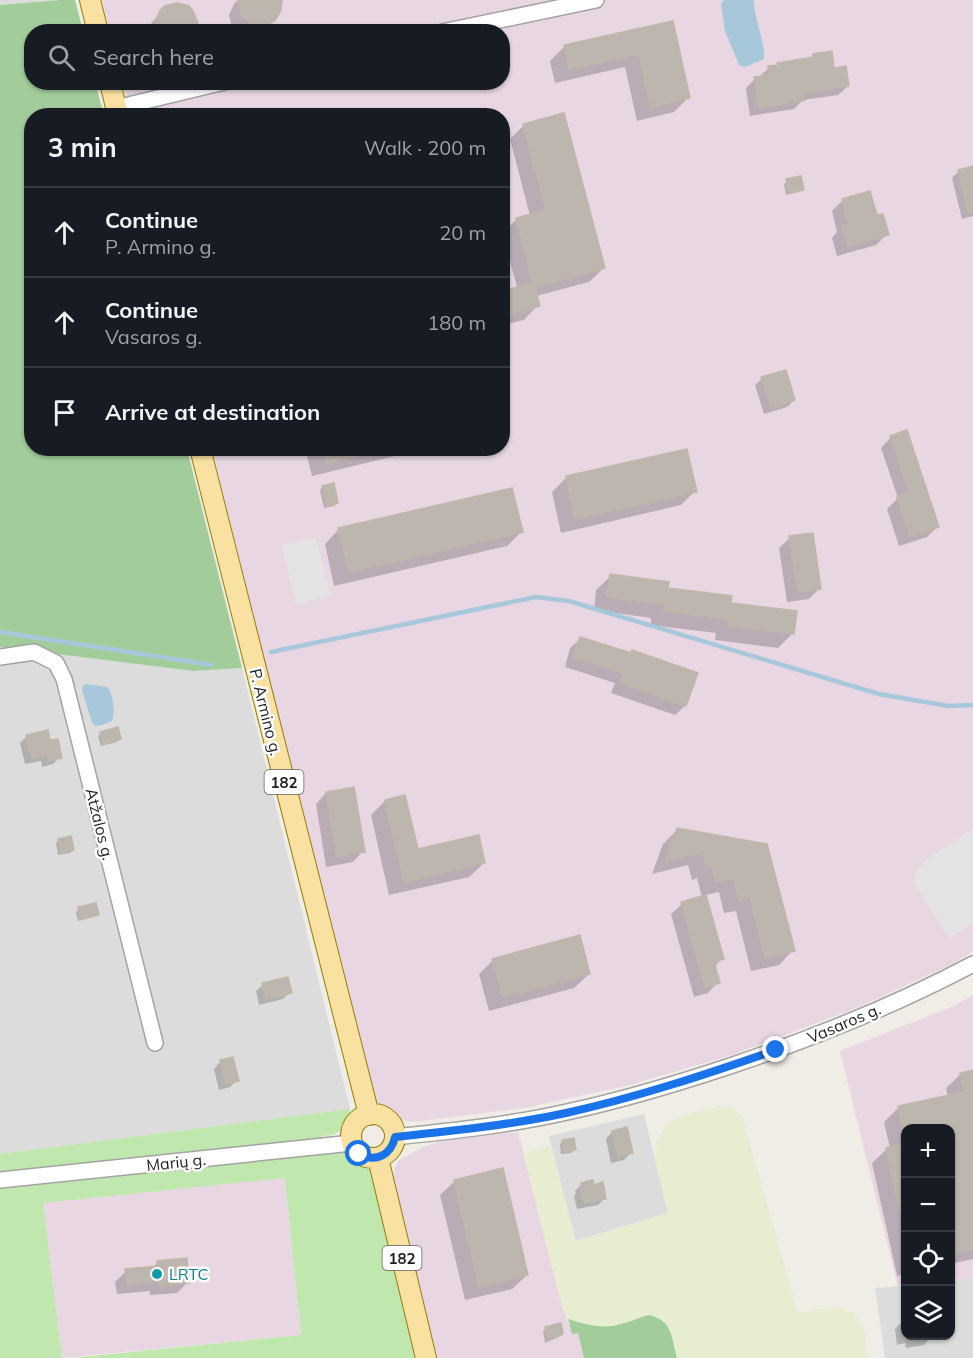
<!DOCTYPE html>
<html lang="en">
<head>
<meta charset="utf-8">
<style>
	body { margin:0; font-family:Mulish,sans-serif; background:#20242c; color:#f1f3f6 }
	.controls { position:absolute; right:18px; bottom:18px; display:grid; overflow:hidden; border-radius:12px; box-shadow:0 2px 4px #0004 }
	.controls button { width:54px; height:54px; display:grid; place-items:center; padding:0; border:0; border-bottom:2px solid #363941; background:#171b24; color:#f1f3f6; font:30px sans-serif }
	.stop { position:absolute; width:18px; height:18px; margin:-14px; border:4px solid #1a73e8; border-radius:50%; background:#fff }
	.stop.end { background:#1a73e8; border-color:#fff; box-shadow:0 2px 6px #0008 }
	.list { margin:0; padding:0; list-style:none }
	h2 { display:flex; justify-content:space-between; align-items:center; height:78px; margin:0; padding:0 24px; font-size:26px }
	h2 small { font-size:20px; font-weight:400; color:#9ea1a6 }
	.list li { display:grid; grid-template-columns:39px 1fr auto; gap:18px; align-items:center; box-sizing:border-box; height:90px; padding:0 24px; border-top:2px solid #363941 }
	.list b { display:block; font-size:22px; white-space:nowrap }
	.list p { margin:0; font-size:20px; white-space:nowrap; color:#9ea1a6 }
	.list em { font-size:20px; font-style:normal; color:#9ea1a6 }
	.icon { flex:none; width:33px; height:33px; fill:none; stroke:currentColor; stroke-width:2; stroke-linecap:round; stroke-linejoin:round }
	.map { position:relative; flex:none; width:973px; height:1358px; overflow:hidden }
	.search { position:absolute; background:#171b24; box-shadow:0 2px 4px #0004; left:24px; top:24px; width:486px; height:66px; display:flex; align-items:center; gap:15px; box-sizing:border-box; padding:0 21px; border-radius:24px; color:#9ea1a6; font-size:22px }
	.panel { position:absolute; background:#171b24; box-shadow:0 2px 4px #0004; left:24px; top:108px; width:486px; height:348px; border-radius:24px }
	.map>svg:first-child { display:block }
</style>
</head>
<body>
<div class="map">
<svg width="973" height="1358" viewBox="0 0 973 1358">
	<rect width="100%" height="100%" fill="#efede5"/>
	<path fill="#dddcdc" d="M0,0H60L0,5Z
		M0,647L193,671L242,668L350,1109L0,1154Z
		M644,1114L668,1213L575,1241L549,1136Z
		M973,1278V1358H885L875,1288L905,1286L906,1336H950L951,1280Z"/>
	<path fill="#e8d7e2" d="M102,0H973V951L955,963L856,1008L732,1055L626,1086L524,1108L413,1122L397,1119L385,1112L372,1093L212,449L502,448V116L131,115L123,83L502,82V32L110,31Z
		M973,995V1278L951,1280L950,1128H906L905,1286L898,1287L840,1051L954,1006Z
		M518,1132L562,1306L572,1333H578L584,1358H434L393,1180L394,1169L399,1160L423,1147L446,1140Z
		M285,1178L301,1335L62,1358L43,1203Z"/>
	<path fill="#e6edd1" d="M718,1106L732,1108L742,1116L798,1313L836,1307L854,1313L864,1331L868,1358H677L669,1327L649,1315L638,1317L622,1324L608,1327L592,1326L568,1319L562,1306L523,1152L551,1146L576,1241L668,1213L655,1161L657,1141L666,1125L678,1117Z"/>
	<path fill="#c0e7ad" d="M350,1109L346,1127L333,1135L322,1136L321,1139L0,1173V1154Z
		M345,1152C367,1154 369,1169 375,1187L416,1358H71L301,1335L285,1178L43,1203L62,1358H0V1189Z"/>
	<path fill="#a2cd9b" d="M60,0H75L83,31L32,32V82L95,83L104,115L32,116V448L187,449L242,668L193,671L0,647V5Z
		M649,1315C673,1321 671,1336 677,1358H584L578,1333L572,1334L568,1319C585,1324 602,1330 621,1324C631,1322 638,1317 649,1315Z"/>
	<path fill="#e3e3e3" d="M316,537L331,596L296,605L282,545Z
		M973,829V924L949,938L915,885L914,875L925,860Z"/>
	<path fill="#a7c7db" d="M724,0H754C754,21 765,39 764,59L745,67L739,65L725,31L721,4Z
		M86,684L107,687C114,695 115,711 112,721L102,725L95,726L92,723L82,690L83,686Z"/>
	<path fill="#0003" d="M238,0H279L274,20L262,31L237,32L232,27L229,15L234,4Z
		M165,8L194,32H146L147,28Z
		M672,23L688,98L674,112L637,121L625,67L555,83L550,61L565,46Z
		M814,55L833,70L848,86L838,95L803,100L794,109L750,116L746,88L755,79L759,77L769,68L776,66L778,65L809,60Z
		M524,125L604,268L589,282L536,296L538,305L524,320L502,325V292L517,287L502,233L517,219L530,216L510,139Z
		M973,170V216L962,219L952,178L959,171Z
		M787,181L802,189L799,192L786,195L784,184Z
		M869,193L876,217L887,234L876,245L837,256L832,238L837,232L832,211L842,201Z
		M762,379L794,400L787,407L764,414L755,385Z
		M891,437L938,526L927,537L899,546L887,509L898,498L881,448Z
		M305,448H418L416,451L312,476Z
		M686,450L695,491L681,505L561,533L552,492L566,478Z
		M323,487L337,503L334,506L324,508L320,490Z
		M339,529L521,532L507,546L334,586L325,544Z
		M790,538L820,588L809,599L787,602L779,548Z
		M611,576L729,604L793,633L778,648L715,640L716,633L651,625V618L594,610L596,590Z
		M580,639L630,654L632,651L685,706L675,715L611,693L615,683L565,667L570,648Z
		M101,733L120,739L117,742L101,746L98,736Z
		M27,736L60,757L53,764L42,767L41,761L25,764L20,743Z
		M326,793L363,851L353,862L326,867L316,804Z
		M385,801L417,851L484,863L469,877L389,895L371,815Z
		M678,829L766,846L793,950L779,965L751,971L736,911L724,913L719,892L705,895L722,959L714,967L718,982L708,993L694,997L671,914L682,904L702,898L697,878L692,880L688,865L652,874L663,844Z
		M59,840L73,850L70,853L58,855L56,843Z
		M79,909L97,914L94,917L78,921L76,912Z
		M493,960L589,974L574,988L489,1011L479,974Z
		M263,985L290,992L283,999L259,1005L256,991Z
		M220,1062L237,1080L230,1087L219,1090L214,1069Z
		M973,1071V1259L950,1264V1128H906V1274L897,1276L872,1163L887,1149L890,1148L884,1122L899,1107L948,1097L946,1088L961,1074Z
		M612,1132L631,1153L624,1160L611,1163L606,1139Z
		M563,1141L574,1150L571,1153L561,1154L560,1144Z
		M455,1181L527,1275L512,1289L465,1300L440,1195Z
		M582,1184L593,1187L605,1198L598,1205L577,1209L574,1196L576,1194L575,1191Z
		M158,1262L188,1282L177,1293L150,1295V1291L117,1294L115,1282L126,1271L152,1268Z
		M906,1321V1336H930V1338L924,1345L906,1348L905,1343L897,1345L895,1329L902,1322Z
		M546,1328L561,1334L558,1337L545,1343L543,1331Z"/>
	<g fill="none" stroke-linecap="round" stroke-linejoin="round">
		<path stroke="#a7c7db" stroke-width="4.5" d="M0,632L212,665
			M271,652L536,597L569,601L879,694L948,706L973,705"/>
	</g>
	<path fill="#bcb6af" stroke="#c0b7a8" stroke-width="1.5" d="M239,0H282L281,10L275,21L263,26H257L251,24L242,16L240,10Z
		M177,3L189,6L193,11L198,23L197,32H156L155,22L160,10L165,6Z
		M673,21L690,98L651,107L639,54L569,69L564,45Z
		M832,51L834,68L846,66L849,86L804,93L805,100L759,108L754,77L769,75L768,66L778,65L777,63L813,57V54Z
		M564,113L605,268L535,287L540,306L502,316V291L533,283L516,218L546,210L523,124Z
		M973,166V213H968L958,170Z
		M801,176L804,190L789,193L786,179Z
		M870,191L877,215L883,214L889,235L848,246L842,226L848,224L842,199Z
		M786,370L795,400L771,408L761,377Z
		M907,430L939,527L910,537L897,497L910,493L890,436Z
		M323,448H367V453L327,463Z
		M687,449L697,492L575,519L566,476Z
		M334,483L338,503L327,506L322,486Z
		M512,488L523,532L349,572L338,528Z
		M813,533L821,589L798,592L789,536Z
		M610,574L669,582L668,588L732,596L731,603L797,611L794,634L728,626L729,619L664,611L665,604L607,597Z
		M580,637L631,653L632,650L698,673L686,706L620,683L624,673L573,657Z
		M118,727L121,739L104,744L100,732Z
		M48,730L50,740L58,739L62,758L49,761L47,755L32,758L26,735Z
		M354,787L365,852L337,857L326,792Z
		M405,795L418,849L479,835L485,863L404,882L385,800Z
		M677,828L767,844L795,951L765,958L750,897L739,900L733,878L716,883L711,865L706,866L703,852L665,861Z
		M71,836L74,850L61,853L58,839Z
		M706,895L724,959L714,962L720,983L705,987L681,902Z
		M96,903L99,915L80,919L78,907Z
		M580,935L590,974L503,997L492,959Z
		M288,977L292,993L266,999L262,983Z
		M233,1057L239,1081L226,1084L220,1060Z
		M973,1070V1249L951,1254V1128H903L898,1106L964,1092L960,1073Z
		M627,1127L633,1153L618,1157L612,1131Z
		M574,1138L576,1150L564,1152L562,1140Z
		M906,1143V1213H900L886,1148Z
		M503,1168L528,1275L479,1287L454,1180Z
		M593,1180L594,1185L603,1182L606,1199L584,1203L580,1188L582,1187L581,1183Z
		M187,1258L189,1283L160,1286V1281L127,1285L125,1269L158,1266L157,1261Z
		M561,1323L563,1334L548,1341L545,1327Z"/>
	<g fill="none" stroke-linecap="round" stroke-linejoin="round">
		<defs>
			<path id="minor" d="M442,32L596,0
				M116,108L224,82
				M0,657L34,652L56,663L64,679L155,1043
				M395,1137C452,1131 510,1125 567,1112C623,1100 679,1083 733,1065C816,1037 896,1005 973,964
				M0,1180L352,1143"/>
			<path id="major" d="M90,0L98,32
				M110,82L118,116
				M200,448L369,1115
				M351 1136a22 22 0 1 1 44 0a22 22 0 1 1-44 0Z
				M378,1158L426,1358"/>
		</defs>
		<use href="#minor" stroke="#a3a3a3" stroke-width="18"/>
		<use href="#major" stroke="#947d06" stroke-width="22"/>
		<use href="#minor" stroke="#fff" stroke-width="15"/>
		<use href="#major" stroke="#f8e1a1" stroke-width="20"/>
	</g>
	<g fill="none" stroke-linecap="round" stroke-linejoin="round">
		<path stroke="#1a73e8" stroke-width="8" d="M359,1154C376,1163 391,1155 395,1137C452,1131 510,1125 566,1113C638,1097 707,1074 776,1050"/>
	</g>
	<circle fill="#0f9aa8" stroke="#fff" stroke-width="2" cx="157" cy="1274" r="6"/>
	<g text-anchor="middle" dominant-baseline="central" stroke-width="5" stroke-linejoin="round" paint-order="stroke">
		<g fill="#fff" stroke="#626262" stroke-width="1.5">
			<rect x="264.5" y="770" width="39" height="24" rx="4.5"/>
			<rect x="382.5" y="1246" width="39" height="24" rx="4.5"/>
		</g>
		<g font-size="15" font-weight="bold" fill="#1f1f1f">
			<text x="284" y="782">182</text>
			<text x="402" y="1258">182</text>
		</g>
		<g font-size="16" fill="#1f1f1f" stroke="#fff">
			<text transform="translate(266 712) rotate(76)">P. Armino g.</text>
			<text transform="translate(100 824) rotate(76)">Atžalos g.</text>
			<text transform="translate(844 1023) rotate(-23)">Vasaros g.</text>
			<text transform="translate(176 1162) rotate(-6)">Marių g.</text>
		</g>
		<g font-size="16" fill="#0d838f" stroke="#fff" text-anchor="start">
			<text x="169" y="1274">LRTC</text>
		</g>
	</g>
</svg>
<div class="controls">
<button>+</button>
<button>−</button>
<button><svg class="icon" aria-label="locate" viewBox="0 0 24 24"><circle cx="12" cy="12" r="6"/><path d="M12 2v4M12 18v4M2 12h4M18 12h4"/></svg></button>
<button><svg class="icon" aria-label="layers" viewBox="0 0 24 24"><path d="M12 4l9 5-9 5-9-5zM3 14l9 5 9-5"/></svg></button>
</div>
<div class="stop" style="left:359px;top:1154px"></div>
<div class="stop end" style="left:776px;top:1050px"></div>
<div class="search"><svg class="icon" aria-label="search" viewBox="0 0 24 24"><circle cx="10" cy="10" r="6"/><path d="M15 15l6 6"/></svg>Search here</div>
<section class="panel">
<h2>3 min<small>Walk · 200 m</small></h2>
<ul class="list">
<li><svg class="icon" aria-label="ahead" viewBox="0 0 24 24"><path d="M12 20V5M6 11l6-6 6 6"/></svg><div><b>Continue</b><p>P. Armino g.</p></div><em>20 m</em></li>
<li><svg class="icon" aria-label="ahead" viewBox="0 0 24 24"><path d="M12 20V5M6 11l6-6 6 6"/></svg><div><b>Continue</b><p>Vasaros g.</p></div><em>180 m</em></li>
<li><svg class="icon" aria-label="arrive" viewBox="0 0 24 24"><path d="M6 21V4h12l-3 4 3 4H6"/></svg><div><b>Arrive at destination</b></div></li>
</ul>
</section>
</div>
</body>
</html>
